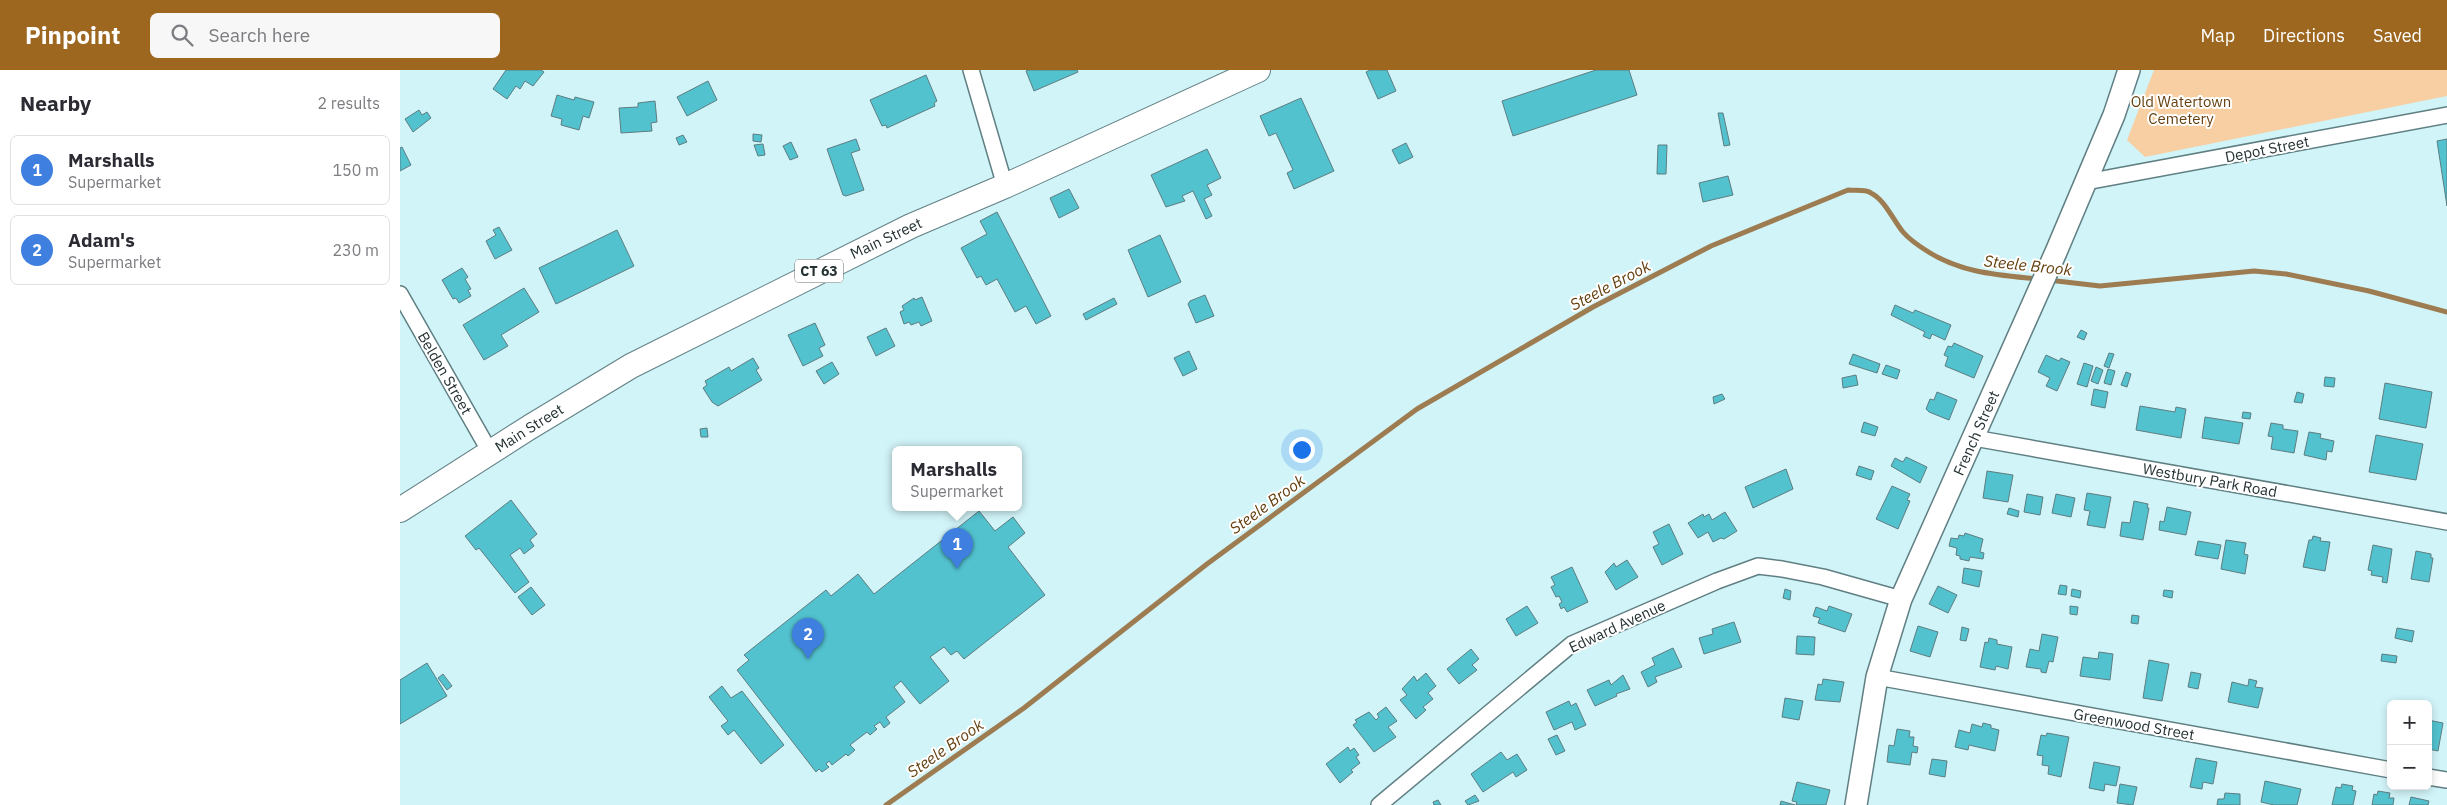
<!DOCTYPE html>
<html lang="en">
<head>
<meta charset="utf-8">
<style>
	body { margin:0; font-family:"IBM Plex Sans",sans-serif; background:#f7f7f7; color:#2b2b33 }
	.controls { position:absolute; right:15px; bottom:15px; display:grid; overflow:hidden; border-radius:8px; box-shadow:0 2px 8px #0003 }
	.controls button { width:45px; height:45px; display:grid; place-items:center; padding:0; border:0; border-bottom:1px solid #e1e1e2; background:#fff; color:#2b2b33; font:25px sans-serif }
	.you { position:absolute; left:901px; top:379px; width:18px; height:18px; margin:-12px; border:4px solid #fff; border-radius:50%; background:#1a73e8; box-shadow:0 0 0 8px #1a73e833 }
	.badge { display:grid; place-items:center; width:32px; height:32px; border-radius:50%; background:#9d6720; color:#fff; font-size:16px; font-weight:700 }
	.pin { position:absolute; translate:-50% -41px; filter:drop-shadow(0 1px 2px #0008) }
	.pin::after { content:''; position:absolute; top:26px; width:18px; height:15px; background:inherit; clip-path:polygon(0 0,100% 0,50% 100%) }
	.popup { position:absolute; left:492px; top:376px; width:130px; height:65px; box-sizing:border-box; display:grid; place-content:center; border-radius:8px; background:#fff; filter:drop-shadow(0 1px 4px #0005); font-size:16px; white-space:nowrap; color:#7c7c81 }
	.popup b { font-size:19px; color:#2b2b33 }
	.popup::after { content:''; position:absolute; left:50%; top:100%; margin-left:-10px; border:10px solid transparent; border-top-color:#fff }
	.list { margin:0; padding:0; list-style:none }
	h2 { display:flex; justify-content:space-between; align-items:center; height:65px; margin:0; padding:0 20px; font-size:21px }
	h2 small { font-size:16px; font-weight:400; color:#7c7c81 }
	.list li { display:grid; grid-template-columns:32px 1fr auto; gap:15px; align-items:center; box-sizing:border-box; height:70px; margin:0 10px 10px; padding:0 10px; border:1px solid #e1e1e2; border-radius:8px }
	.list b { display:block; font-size:19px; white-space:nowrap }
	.list p { margin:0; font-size:16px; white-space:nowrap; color:#7c7c81 }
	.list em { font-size:16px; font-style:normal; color:#7c7c81 }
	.icon { flex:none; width:28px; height:28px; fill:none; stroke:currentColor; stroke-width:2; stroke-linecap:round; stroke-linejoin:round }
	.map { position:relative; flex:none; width:2047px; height:735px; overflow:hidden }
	header { display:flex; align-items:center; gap:30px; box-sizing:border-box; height:70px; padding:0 25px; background:#9d6720; color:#fff }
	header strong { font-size:24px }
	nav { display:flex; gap:28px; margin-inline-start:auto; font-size:18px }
	.search { width:350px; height:45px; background:#f7f7f7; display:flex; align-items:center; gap:12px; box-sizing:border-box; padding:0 18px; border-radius:8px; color:#7c7c81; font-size:19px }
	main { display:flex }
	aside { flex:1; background:#fff }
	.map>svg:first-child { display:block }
</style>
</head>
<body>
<header>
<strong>Pinpoint</strong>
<div class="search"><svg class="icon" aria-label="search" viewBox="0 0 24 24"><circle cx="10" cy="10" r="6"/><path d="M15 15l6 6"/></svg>Search here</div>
<nav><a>Map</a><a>Directions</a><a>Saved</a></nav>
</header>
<main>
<aside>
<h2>Nearby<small>2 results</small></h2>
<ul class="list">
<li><span class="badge" style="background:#3f7fe0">1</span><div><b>Marshalls</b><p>Supermarket</p></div><em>150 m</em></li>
<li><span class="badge" style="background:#3f7fe0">2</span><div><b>Adam's</b><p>Supermarket</p></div><em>230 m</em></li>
</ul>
</aside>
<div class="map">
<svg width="2047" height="735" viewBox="0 0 2047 735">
	<rect width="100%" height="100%" fill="#d1f4f8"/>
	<path fill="#f7cfa3" d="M1754,0H2047V26L1745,87L1727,70Z"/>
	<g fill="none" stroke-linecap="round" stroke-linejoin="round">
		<path stroke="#9e7c51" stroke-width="5" d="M1648,210L1700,216L1854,201L1886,204L1969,221L2047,242
			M486,735L624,638L807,494L1017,339L1193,237L1311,176L1448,120C1455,121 1466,119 1471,123C1485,130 1493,150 1503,162C1509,169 1519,176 1527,181C1561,203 1598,205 1637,209"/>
	</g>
	<path fill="#52c2cf" stroke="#5d7d81" d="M106,0H141L144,2L133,16L125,11L120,19L116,16L107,29L93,19Z
		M629,0H677L678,2L634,21L626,1Z
		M970,0H987L996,21L978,29L966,2Z
		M1196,0H1229L1237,25L1113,66L1102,31Z
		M526,5L537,31L534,33L535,36L487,58L486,55L482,56L470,30Z
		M308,11L317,30L287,46L277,27Z
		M157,25L174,30L175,27L194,32L189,48L183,46L179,60L161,55L162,49L151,46Z
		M901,28L934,101L894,119L887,103L893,100L876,63L869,66L860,46Z
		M255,31L257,52L251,53L252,61L221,63L219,38L238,37V33Z
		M19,40L22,45L27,42L31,48L13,62L5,49Z
		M1318,43H1323L1330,75L1324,76Z
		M353,64L362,65L361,72L353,71Z
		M283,65L287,72L279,75L276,68Z
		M456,69L460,80L451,83L464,120L446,126L443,125L427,79Z
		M2047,69V136L2037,71Z
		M391,72L398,87L390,90L383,76Z
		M1006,73L1013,87L999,94L992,80Z
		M363,74L365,85L358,86L354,75Z
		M1258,75H1267L1266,104H1257Z
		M2,77L11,95L0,101V78Z
		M807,79L821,108L807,115L812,125L804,129L812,146L806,149L793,121L782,126L785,131L766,137L751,105Z
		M1328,106L1333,125L1303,132L1299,113Z
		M669,119L679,138L659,148L650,128Z
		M597,142L651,246L636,254L626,236L615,242L597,209L586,215L581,206L577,208L561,178L587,164L580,151Z
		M99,157L112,180L95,189L86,171L96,165L93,160Z
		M217,160L234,196L156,234L139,198Z
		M760,165L781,212L748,227L728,180Z
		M62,198L68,207L65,209L71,219L68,220L71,226L59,233L56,228L53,229L42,210Z
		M124,218L139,242L101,265L108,276L84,290L63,255Z
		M805,225L814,246L796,253L788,234L790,231Z
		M522,227L532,251L521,256L519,252L511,255L509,252L504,254L500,242L504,240L502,236L514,228L515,230Z
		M714,228L717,234L686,250L683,244Z
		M1495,235L1513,243L1515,240L1551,255L1545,270L1532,264L1530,269L1523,266L1525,262L1491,245Z
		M415,253L425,275L419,278L423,286L403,296L388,265Z
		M486,258L495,276L476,286L467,267Z
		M1681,260L1687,263L1684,270L1677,267Z
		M1554,273L1583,286L1574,308L1545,296L1548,287L1544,285L1548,276L1552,277Z
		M789,281L797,299L783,306L774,288Z
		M1709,283L1714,284L1709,298L1704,296Z
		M1453,284L1480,294L1477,303L1449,294Z
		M1646,285L1659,291L1661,288L1670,292L1657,321L1646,316L1650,308L1638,302Z
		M353,288L359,298L356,300L362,310L318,336L312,332L303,318L307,315L305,311L329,297L331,301Z
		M432,292L439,304L424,314L416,301Z
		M1684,293L1693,296L1687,317L1677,314Z
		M1486,295L1500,300L1497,309L1482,304Z
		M1696,297L1703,300L1698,314L1691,311Z
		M1708,299L1715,301L1711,315L1704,313Z
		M1726,302L1731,304L1727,317L1721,315Z
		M1456,305L1458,315L1443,318L1442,308Z
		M1925,307L1935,308L1934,317L1924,316Z
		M1985,313L2032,322L2026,358L1979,349Z
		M1694,319L1708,322L1705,338L1691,335Z
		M1537,322L1557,330L1549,350L1529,342L1526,339L1530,329L1534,330Z
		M1897,322L1904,324L1902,333L1894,332Z
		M1322,324L1325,329L1314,334L1313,327Z
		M1740,336L1775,342L1776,337L1786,339L1781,368L1736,360Z
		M1843,342L1851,343L1850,349L1842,348Z
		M1805,347L1843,353L1839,374L1802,368Z
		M1464,352L1478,357L1475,366L1461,362Z
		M1871,353L1883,355V359L1898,361L1894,383L1871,379L1873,367L1868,366Z
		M307,358L308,367H301L300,359Z
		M1909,362L1921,364L1920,368L1934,371L1932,382L1927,381L1926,390L1904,385Z
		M1976,365L2023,374L2016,410L1969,402Z
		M1506,387L1527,397L1520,413L1491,396L1495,388L1503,392Z
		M1459,396L1474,401L1471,410L1456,405Z
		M1386,399L1393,419L1353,438L1345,417Z
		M1587,401L1613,405L1608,432L1583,428Z
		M1492,416L1510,424L1507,430L1510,431L1498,459L1476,449Z
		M1687,423L1711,427L1705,458L1687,455L1690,441L1684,440Z
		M1627,424L1643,427L1640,445L1624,442Z
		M1656,424L1675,428L1671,447L1652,443Z
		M111,430L137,464L130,470L134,476L124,484L120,478L110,485L129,512L115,523L79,478L76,480L65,466Z
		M1734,431L1748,434L1747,438H1749L1743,470L1720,466L1722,452L1730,453Z
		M1767,437L1791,442L1786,465L1759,460L1760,451L1764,452Z
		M1609,438L1619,441L1618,447L1607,444Z
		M579,441L595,461L613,447L625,463L608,477L645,525L564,589L557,581L551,585L544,577L530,587L549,611L520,634L501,611L494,617L505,632L486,647L490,653L484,658L480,652L474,656L477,659L470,665L467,662L450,675L455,680L448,686L446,684L432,695L429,691L426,694L429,697L422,702L419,699L416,702L337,600L349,590L344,585L426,520L431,526L458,504L474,524Z
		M1325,442L1337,461L1324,469L1321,468L1313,472L1308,462L1298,468L1288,453L1303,444L1304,447L1309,444L1312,450Z
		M1269,454L1283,484L1262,495L1253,477L1259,474L1253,462Z
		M1565,463L1583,469L1580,482L1584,483L1583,489L1570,487L1569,491L1560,489V486L1556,485L1557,478L1549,476L1551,468L1558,469L1559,465L1564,466Z
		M1913,466L1921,468L1920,471L1930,472L1925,501L1903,497L1909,470H1912Z
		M1826,470L1846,473L1844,484L1848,485L1845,504L1821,499Z
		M1798,471L1821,475L1818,489L1795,485Z
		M1973,475L1992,479L1987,513L1982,512L1983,507L1971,505L1972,501L1968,500Z
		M2016,481L2031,484V488H2033L2029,512L2011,509Z
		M1227,490L1238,507L1216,520L1205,502L1214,493L1216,497Z
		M1172,497L1188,532L1167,542L1164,537L1161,539L1159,534L1162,532L1159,526L1156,527L1151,517L1155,515L1151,507Z
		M1564,498L1582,501L1579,517L1562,513Z
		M1660,515L1667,516L1666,525L1658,524Z
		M1538,516L1557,525L1548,543L1529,534Z
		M131,517L145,535L132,545L118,527Z
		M1385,519L1391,521L1390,530L1383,528Z
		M1672,519L1681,521L1680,528L1671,526Z
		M1764,520L1773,521L1772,528L1763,526Z
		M1127,536L1138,553L1116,566L1106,549Z
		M1429,536L1452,544L1445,562L1418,553L1420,548L1413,546L1416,537L1427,541Z
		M1670,536L1678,537L1677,545L1670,544Z
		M1732,545L1739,546L1738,554L1731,553Z
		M1334,552L1341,572L1304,584L1299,568L1313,564L1312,559Z
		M1518,556L1538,562L1530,587L1510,581Z
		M1562,557L1569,559L1566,571L1560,570Z
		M1997,558L2014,561L2012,572L1995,568Z
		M1642,564L1658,567L1653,592L1649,591L1646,603L1641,602V599L1626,597L1630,579L1639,581Z
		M1397,566L1415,567L1414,585L1396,584Z
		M1589,568L1597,570V574L1612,577L1608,599L1596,596L1595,600L1580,597L1585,572L1588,573Z
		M1273,578L1282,597L1255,607L1257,612L1248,617L1241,602L1255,595L1252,588Z
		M1071,579L1079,589L1072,595L1077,600L1059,614L1047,599Z
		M1699,582L1713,584L1710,610L1680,606L1683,587L1698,589Z
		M1982,584L1997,586L1996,593L1981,591Z
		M1749,590L1769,594L1762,631L1743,628Z
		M27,593L47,626L0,654V610Z
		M1791,602L1801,604L1798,619L1788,617Z
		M1026,603L1036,616L1028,623L1033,629L1023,637L1026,640L1016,649L1000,630L1007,625L1002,619L1014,606L1017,611Z
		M43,604L52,616L47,620L38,608Z
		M1223,605L1230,619L1216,624L1217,626L1195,636L1187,620L1209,610L1211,615Z
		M1423,609L1444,612L1440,632L1415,630L1418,614L1422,615Z
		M1849,609L1857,611L1855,617L1863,618L1858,638L1828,632L1832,612L1848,616Z
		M322,616L331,628L342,621L384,675L361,694L334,660L328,665L321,656L328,651L309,627Z
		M1385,628L1403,631L1399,650L1382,647Z
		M1169,631L1171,636L1176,633L1186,655L1175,660L1172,652L1154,660L1146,642Z
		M986,637L997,651L988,657L996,667L974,682L953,655L957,652L955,650L969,642L976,650L979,647L977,644Z
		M2028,650L2043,653L2038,681L2028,679Z
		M1583,653L1591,655V658L1599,660L1595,681L1569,675L1568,680L1555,677L1559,660L1570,663L1572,654L1582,657Z
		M1497,659L1510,661L1509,667H1514L1513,676L1518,677L1517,683L1512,682L1510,695L1487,692L1489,675L1494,676Z
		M1647,663L1669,667L1661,707L1648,704L1649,696L1642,695L1643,686L1637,685L1641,665L1646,666Z
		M1157,665L1165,681L1156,685L1148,669Z
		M948,677L950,681L954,678L959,685L956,687L960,693L951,700L953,702L940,713L926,694Z
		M1101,682L1107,690L1117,684L1127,700L1116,707L1113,702L1083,722L1071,704Z
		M1796,688L1817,692L1813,714L1803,712L1802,719L1790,717Z
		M1532,689L1547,691L1545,707L1529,704Z
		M1694,692L1720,697L1716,716L1705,714L1704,721L1689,718Z
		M1865,711L1901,719L1897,735H1874L1861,732Z
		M1397,712L1430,720L1426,735H1396L1397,732L1392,731Z
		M1720,714L1737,717L1733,735L1717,733Z
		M1942,714L1953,716L1952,720L1956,721L1953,735H1932L1936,717L1941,718Z
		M1978,721L1990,723L1989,728H1994L1993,735H1972L1974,724L1977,725Z
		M1825,723L1840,724V735H1817L1818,729H1824Z
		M1075,725L1079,731L1068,735L1065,731Z
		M2011,727L2029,731L2028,735H2009Z
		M1038,730L1041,735H1034L1033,732Z
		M1381,731L1395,735H1380Z"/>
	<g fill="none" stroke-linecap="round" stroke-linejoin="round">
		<defs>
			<path id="street" d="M571,0L605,116
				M1686,112L2047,45
				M0,224L90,382
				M1574,368L2047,452
				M1477,607L1991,700
				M2028,707L2047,710
				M979,735L1172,574L1317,511L1358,496L1382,499L1423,507L1501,529"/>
			<path id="secondary" d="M1456,735L1477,607L1501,529L1656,182L1714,45L1729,0"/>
			<path id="primary" d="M0,440L130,357L231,296L511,156L605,116L858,0"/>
		</defs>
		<use href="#street" stroke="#607f83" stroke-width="18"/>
		<use href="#secondary" stroke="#607f83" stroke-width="24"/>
		<use href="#primary" stroke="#607f83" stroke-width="26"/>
		<use href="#street" stroke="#fff" stroke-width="15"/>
		<use href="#secondary" stroke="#fff" stroke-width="21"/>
		<use href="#primary" stroke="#fff" stroke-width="24"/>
	</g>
	<g text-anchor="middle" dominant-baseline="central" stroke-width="4" stroke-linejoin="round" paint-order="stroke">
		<rect fill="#fff" stroke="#666f70" stroke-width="1" x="395" y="189.5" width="48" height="23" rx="4"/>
		<g font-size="14" font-weight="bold" fill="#243133">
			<text x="419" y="201">CT 63</text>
		</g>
		<g font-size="15" fill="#664111" stroke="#fff">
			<text x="1781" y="31">Old Watertown<tspan x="1781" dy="17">Cemetery</tspan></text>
		</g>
		<g font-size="15" fill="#243133" stroke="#fff">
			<text transform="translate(1867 79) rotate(-11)">Depot Street</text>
			<text transform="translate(486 168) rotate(-25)">Main Street</text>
			<text transform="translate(45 303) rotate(60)">Belden Street</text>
			<text transform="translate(129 358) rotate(-32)">Main Street</text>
			<text transform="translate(1576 363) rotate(-66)">French Street</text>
			<text transform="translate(1810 410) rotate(10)">Westbury Park Road</text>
			<text transform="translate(1217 556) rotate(-25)">Edward Avenue</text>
			<text transform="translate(1734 654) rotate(10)">Greenwood Street</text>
		</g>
		<g font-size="16" font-style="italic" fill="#64400f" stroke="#fff">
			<text transform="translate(1628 195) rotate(6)">Steele Brook</text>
			<text transform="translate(1210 215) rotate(-28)">Steele Brook</text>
			<text transform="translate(867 434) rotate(-36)">Steele Brook</text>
			<text transform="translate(545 678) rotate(-35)">Steele Brook</text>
		</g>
	</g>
</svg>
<div class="controls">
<button>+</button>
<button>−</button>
</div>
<div class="you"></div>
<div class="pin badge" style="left:557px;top:499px;background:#3f7fe0">1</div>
<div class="popup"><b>Marshalls</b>Supermarket</div>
<div class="pin badge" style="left:408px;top:589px;background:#3f7fe0">2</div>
</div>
</main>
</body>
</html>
